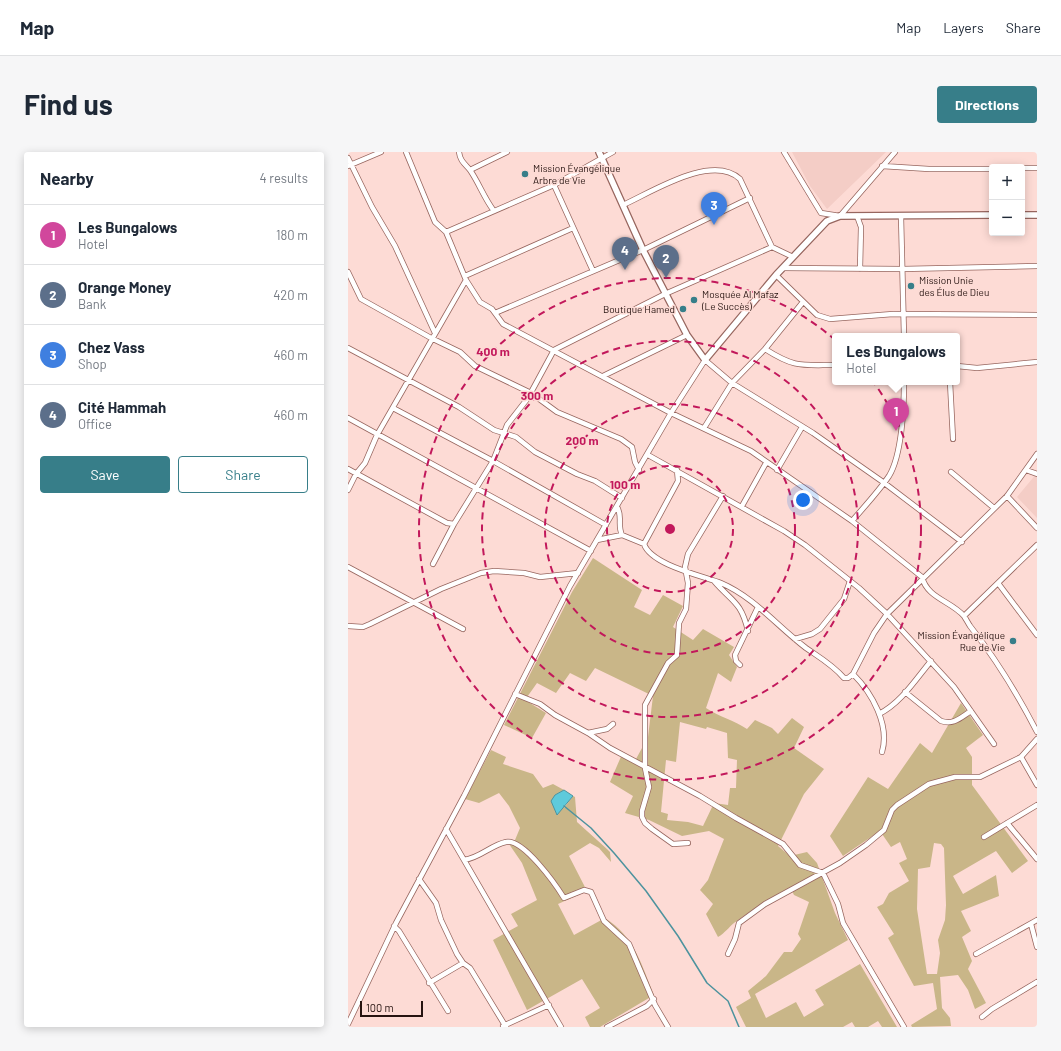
<!DOCTYPE html>
<html lang="en">
<head>
<meta charset="utf-8">
<style>
	body { margin:0; font-family:Barlow,sans-serif; background:#f6f6f7; color:#1f2937 }
	.controls { position:absolute; right:12px; top:12px; display:grid; overflow:hidden; border-radius:4px; box-shadow:0 2px 10px #0003 }
	.controls button { width:36px; height:36px; display:grid; place-items:center; padding:0; border:0; border-bottom:1px solid #e0e1e3; background:#fff; color:#1f2937; font:20px sans-serif }
	.scale { position:absolute; left:12px; bottom:10px; width:63px; box-sizing:border-box; padding-left:4px; border:2px solid #261310; border-top:0; font-size:11px; line-height:14px; white-space:nowrap; color:#261310; -webkit-text-stroke:3px #fddbd5; paint-order:stroke }
	.you { position:absolute; left:455px; top:348px; width:14px; height:14px; margin:-10px; border:3px solid #fff; border-radius:50%; background:#1a73e8; box-shadow:0 0 0 6px #1a73e833 }
	.badge { display:grid; place-items:center; width:26px; height:26px; border-radius:50%; background:#377e89; color:#fff; font-size:13px; font-weight:700 }
	.pin { position:absolute; translate:-50% -33px; filter:drop-shadow(0 1px 2px #0008) }
	.pin::after { content:''; position:absolute; top:21px; width:14px; height:12px; background:inherit; clip-path:polygon(0 0,100% 0,50% 100%) }
	.popup { position:absolute; left:484px; top:181px; width:128px; height:52px; box-sizing:border-box; display:grid; place-content:center; border-radius:4px; background:#fff; filter:drop-shadow(0 1px 3px #0005); font-size:13px; white-space:nowrap; color:#747a83 }
	.popup b { font-size:15px; color:#1f2937 }
	.popup::after { content:''; position:absolute; left:50%; top:100%; margin-left:-8px; border:8px solid transparent; border-top-color:#fff }
	.list { margin:0; padding:0; list-style:none }
	h2 { display:flex; justify-content:space-between; align-items:center; height:52px; margin:0; padding:0 16px; font-size:17px }
	h2 small { font-size:13px; font-weight:400; color:#747a83 }
	.list li { display:grid; grid-template-columns:26px 1fr auto; gap:12px; align-items:center; box-sizing:border-box; height:60px; padding:0 16px; border-top:1px solid #e0e1e3 }
	.list b { display:block; font-size:15px; white-space:nowrap }
	.list p { margin:0; font-size:13px; white-space:nowrap; color:#747a83 }
	.list em { font-size:13px; font-style:normal; color:#747a83 }
	.actions { display:flex; gap:8px; padding:12px 16px }
	.actions a { flex:1; padding:9px 0; border:1px solid #377e89; border-radius:4px; text-align:center; font-size:14px; color:#377e89 }
	.actions .main { background:#377e89; color:#fff }
	.map { position:relative; flex:none; width:689px; height:875px; overflow:hidden; border-radius:4px }
	header { display:flex; align-items:center; gap:24px; box-sizing:border-box; height:56px; padding:0 20px; background:#fff; border-bottom:1px solid #e0e1e3 }
	header strong { font-size:19px }
	nav { display:flex; gap:22px; margin-inline-start:auto; font-size:14px }
	.intro { display:flex; align-items:center; justify-content:space-between; box-sizing:border-box; height:96px; padding:0 24px }
	h1 { margin:0; font-size:28px }
	.button { padding:10px 18px; border-radius:4px; background:#377e89; color:#fff; font-size:14px; font-weight:700 }
	main { display:flex; gap:24px; padding:0 24px }
	aside { flex:1; background:#fff; border-radius:4px; box-shadow:0 2px 10px #0003 }
	.map>svg:first-child { display:block }
</style>
</head>
<body>
<header>
<strong>Map</strong>
<nav><a>Map</a><a>Layers</a><a>Share</a></nav>
</header>
<div class="intro"><h1>Find us</h1><a class="button">Directions</a></div>
<main>
<aside>
<h2>Nearby<small>4 results</small></h2>
<ul class="list">
<li><span class="badge" style="background:#d1479c">1</span><div><b>Les Bungalows</b><p>Hotel</p></div><em>180 m</em></li>
<li><span class="badge" style="background:#5c6f8a">2</span><div><b>Orange Money</b><p>Bank</p></div><em>420 m</em></li>
<li><span class="badge" style="background:#3f7fe0">3</span><div><b>Chez Vass</b><p>Shop</p></div><em>460 m</em></li>
<li><span class="badge" style="background:#5c6f8a">4</span><div><b>Cité Hammah</b><p>Office</p></div><em>460 m</em></li>
</ul>
<div class="actions"><a class="main">Save</a><a>Share</a></div>
</aside>
<div class="map">
<svg width="689" height="875" viewBox="0 0 689 875">
	<rect width="100%" height="100%" fill="#fddbd5"/>
	<path fill="#f4cdc6" d="M444,0H538L479,57L462,34Z
		M689,321V366L669,345Z"/>
	<path fill="#c9b688" fill-rule="evenodd" d="M245,406L294,438L286,455L302,463L315,443L335,454L325,475L345,488L355,477L386,495L381,503L389,515L383,530L370,521L358,556C371,565 386,568 399,577L407,568L424,576L430,582L444,566L456,575L446,596L476,617L456,642L430,694L442,704L459,700L469,711L487,761L500,788L407,842L418,866L448,850L456,865L476,853L467,838L512,812L549,875H534L530,869L520,875H507L504,870L495,875H398L388,855L403,846L400,839L418,824L436,800H444L453,787L450,782L461,750L446,743L444,739C424,748 404,757 386,771C381,775 377,781 370,785L358,762L365,752L352,738L360,728L376,687L361,679L334,684L301,668L277,661L285,644L262,630L275,600L288,607L300,585L305,544L247,516L238,529L222,521L208,541L189,531L177,548L198,561L184,586L156,573L224,440ZM332,570L358,577L359,575L379,581L380,606L389,608L388,636H382L380,653L366,651L355,674L340,670L319,668L320,662L313,660L318,608L328,610Z
		M613,551L635,583L618,596L624,605V633L680,709L664,721L648,699L605,724L615,742L648,723L651,744L613,759L623,779L614,785L624,809L620,817L638,851L627,857L620,838L610,823L592,825L594,856L602,866L603,874L564,875L563,873L589,857L585,831L566,834L540,786L546,782L529,755L535,752L541,741L561,729L551,711L559,707L552,690L543,695L532,679L495,704L482,684L520,625L540,637L572,591L584,601ZM586,691L593,692L596,696L598,753L597,768L590,788L592,801L589,822H579L569,757L570,717L582,715Z
		M143,598L158,605L155,612L185,622L195,636L205,632L216,638L207,643L216,656L225,644L227,645L229,670L259,697L262,700L263,710L251,696L242,691L221,704L239,739L210,752L226,783L257,766C287,785 293,812 306,843L252,875H242L237,865L252,856L234,827L179,858L145,788L170,774L163,762L189,748L174,711L161,692L167,688L172,676L161,654L151,641L131,651L117,647Z"/>
	<path fill="#5ecadb" stroke="#4d939e" d="M216,638L225,644L209,663L203,649L207,643Z"/>
	<g fill="none" stroke-linecap="round" stroke-linejoin="round">
		<path stroke="#4d939e" stroke-width="1.5" d="M216,654L243,676L266,701L298,739L330,784L359,831L380,849L391,875"/>
		<defs>
			<path id="minor" d="M58,0L87,70L98,80L118,128L132,150L144,157L155,172L323,261L403,299L504,369L574,425C579,446 603,449 616,464C618,467 620,471 622,474C648,507 670,543 689,580
				M111,0C112,9 117,12 122,18C131,31 136,46 146,59
				M436,0L473,61L492,64L547,0
				M0,6L24,55L47,94L87,181
				M0,14L33,0
				M534,14L581,17H644
				M674,16H689
				M122,18L159,0
				M206,33L245,119
				M275,53C304,40 364,1 392,27L424,95L445,105
				M509,64L513,75L512,117
				M553,64L556,184
				M98,80L206,33L265,0
				M435,116L554,117L689,114
				M0,120L13,147L83,186L112,200L127,214L183,241L209,260L273,287L284,295L287,310L291,318
				M428,123L469,163L482,167L545,162L689,163
				M117,124L225,76
				M147,161L295,98L402,46
				M0,196L111,255L146,278L168,285L187,300L229,322L247,329L274,346
				M417,197C447,216 453,213 487,213
				M609,214L629,216L689,210
				M255,224L339,183
				M602,230L605,287
				M45,256L145,309L258,373
				M0,266L243,399
				M356,276L384,231L465,281L535,330L614,390
				M300,303L436,379L457,393L511,436L539,462L606,535L646,592
				M0,317L99,371L106,372
				M429,318L454,275
				M678,318L689,322
				M603,320L646,356
				M0,338L8,322L17,311L29,283L118,128
				M659,344L689,376
				M394,354L418,311
				M269,355C275,364 269,373 274,383L296,392C303,413 355,424 373,431C406,445 430,475 458,496C471,505 485,513 496,526H500L505,522L526,481L539,462L659,344L689,302
				M504,369C516,355 531,339 541,324C554,303 556,254 556,230
				M249,388L274,383
				M296,392L330,329L329,318
				M85,412L106,372L145,309L159,273L180,246L206,198L317,142L424,95
				M0,415L115,477
				M366,429C384,450 393,449 400,479
				M650,431L689,483
				M616,464L689,393
				M0,474L15,475L22,472L93,437L133,421L146,419L176,421L192,425L230,421
				M447,487L464,482L472,477L496,447L502,429
				M392,513L388,509L387,503L410,455
				M505,522C524,541 542,573 534,600
				M557,540L593,569C606,573 612,566 623,559
				M167,542L192,552L207,563L240,581L262,596L352,644L388,666L435,692L452,713L475,721L490,752L495,771L556,875
				M531,562C553,551 568,527 583,509
				M240,581L259,577L265,572
				M673,605L689,633
				M659,671L689,707
				M98,677L213,875
				M636,685L689,653
				M340,691L325,692L304,677L297,671L294,665V659L301,635L297,616V553L320,511L329,503L331,471L338,457L340,431L337,415L340,402L375,344
				M116,708C132,706 143,693 158,690C175,686 208,733 216,746L236,738L243,740L256,769L281,792L307,853L320,875
				M71,727L88,751L93,768L109,802L115,811L122,816L158,875
				M683,772L689,795
				M46,774L51,779L100,859
				M380,802L387,787L391,771L417,752L492,711L518,693L536,678L544,658L549,653L581,632L607,625H632L673,605L689,587
				M628,802L689,768
				M81,831L115,811
				M634,865L644,857L689,830
				M0,872L48,771L116,644L222,434L323,261L357,208L384,231L417,197L455,150
				M155,874L201,853
				M259,875L299,854L306,847"/>
			<path id="tertiary" d="M251,0L295,98L339,183L357,208L428,123L479,69L492,64L644,63
				M674,63H689"/>
		</defs>
		<use href="#minor" stroke="#97665f" stroke-width="6"/>
		<use href="#tertiary" stroke="#97665f" stroke-width="8"/>
		<use href="#minor" stroke="#fff" stroke-width="4.5"/>
		<use href="#tertiary" stroke="#fff" stroke-width="5.5"/>
	</g>
	<g fill="none" stroke="#c2185b" stroke-width="2" stroke-dasharray="7 5">
		<circle cx="322" cy="377" r="63"/>
		<circle cx="322" cy="377" r="125"/>
		<circle cx="322" cy="377" r="188"/>
		<circle cx="322" cy="377" r="251"/>
	</g>
	<g fill="#377e89" stroke="#fddbd5" stroke-width="1.5">
		<circle cx="177" cy="22" r="4"/>
		<circle cx="563" cy="134" r="4"/>
		<circle cx="346" cy="148" r="4"/>
		<circle cx="335" cy="157" r="4"/>
		<circle cx="665" cy="489" r="4"/>
	</g>
	<g text-anchor="middle" dominant-baseline="central" stroke-width="3" stroke-linejoin="round" paint-order="stroke">
		<g font-size="10" fill="#261310" stroke="#fddbd5" text-anchor="start">
			<text x="185" y="16">Mission Évangélique<tspan x="185" dy="12">Arbre de Vie</tspan></text>
			<text x="571" y="128">Mission Unie<tspan x="571" dy="12">des Élus de Dieu</tspan></text>
			<text x="354" y="142">Mosquée Al Mafaz<tspan x="354" dy="12">(Le Succès)</tspan></text>
			<text x="327" y="157" text-anchor="end">Boutique Hamed</text>
			<text x="657" y="483" text-anchor="end">Mission Évangélique<tspan x="657" dy="12">Rue de Vie</tspan></text>
		</g>
	</g>
	<circle cx="322" cy="377" r="6" fill="#c2185b" stroke="#fddbd5" stroke-width="2"/>
	<g font-size="12" text-anchor="middle" font-weight="bold" fill="#c2185b" stroke="#fddbd5" stroke-width="3" stroke-linejoin="round" paint-order="stroke">
		<text x="145" y="204">400 m</text>
		<text x="189" y="248">300 m</text>
		<text x="234" y="293">200 m</text>
		<text x="277" y="337">100 m</text>
	</g>
</svg>
<div class="controls">
<button>+</button>
<button>−</button>
</div>
<div class="scale">100 m</div>
<div class="you"></div>
<div class="pin badge" style="left:548px;top:279px;background:#d1479c">1</div>
<div class="popup"><b>Les Bungalows</b>Hotel</div>
<div class="pin badge" style="left:318px;top:126px;background:#5c6f8a">2</div>
<div class="pin badge" style="left:366px;top:73px;background:#3f7fe0">3</div>
<div class="pin badge" style="left:277px;top:118px;background:#5c6f8a">4</div>
</div>
</main>
</body>
</html>
